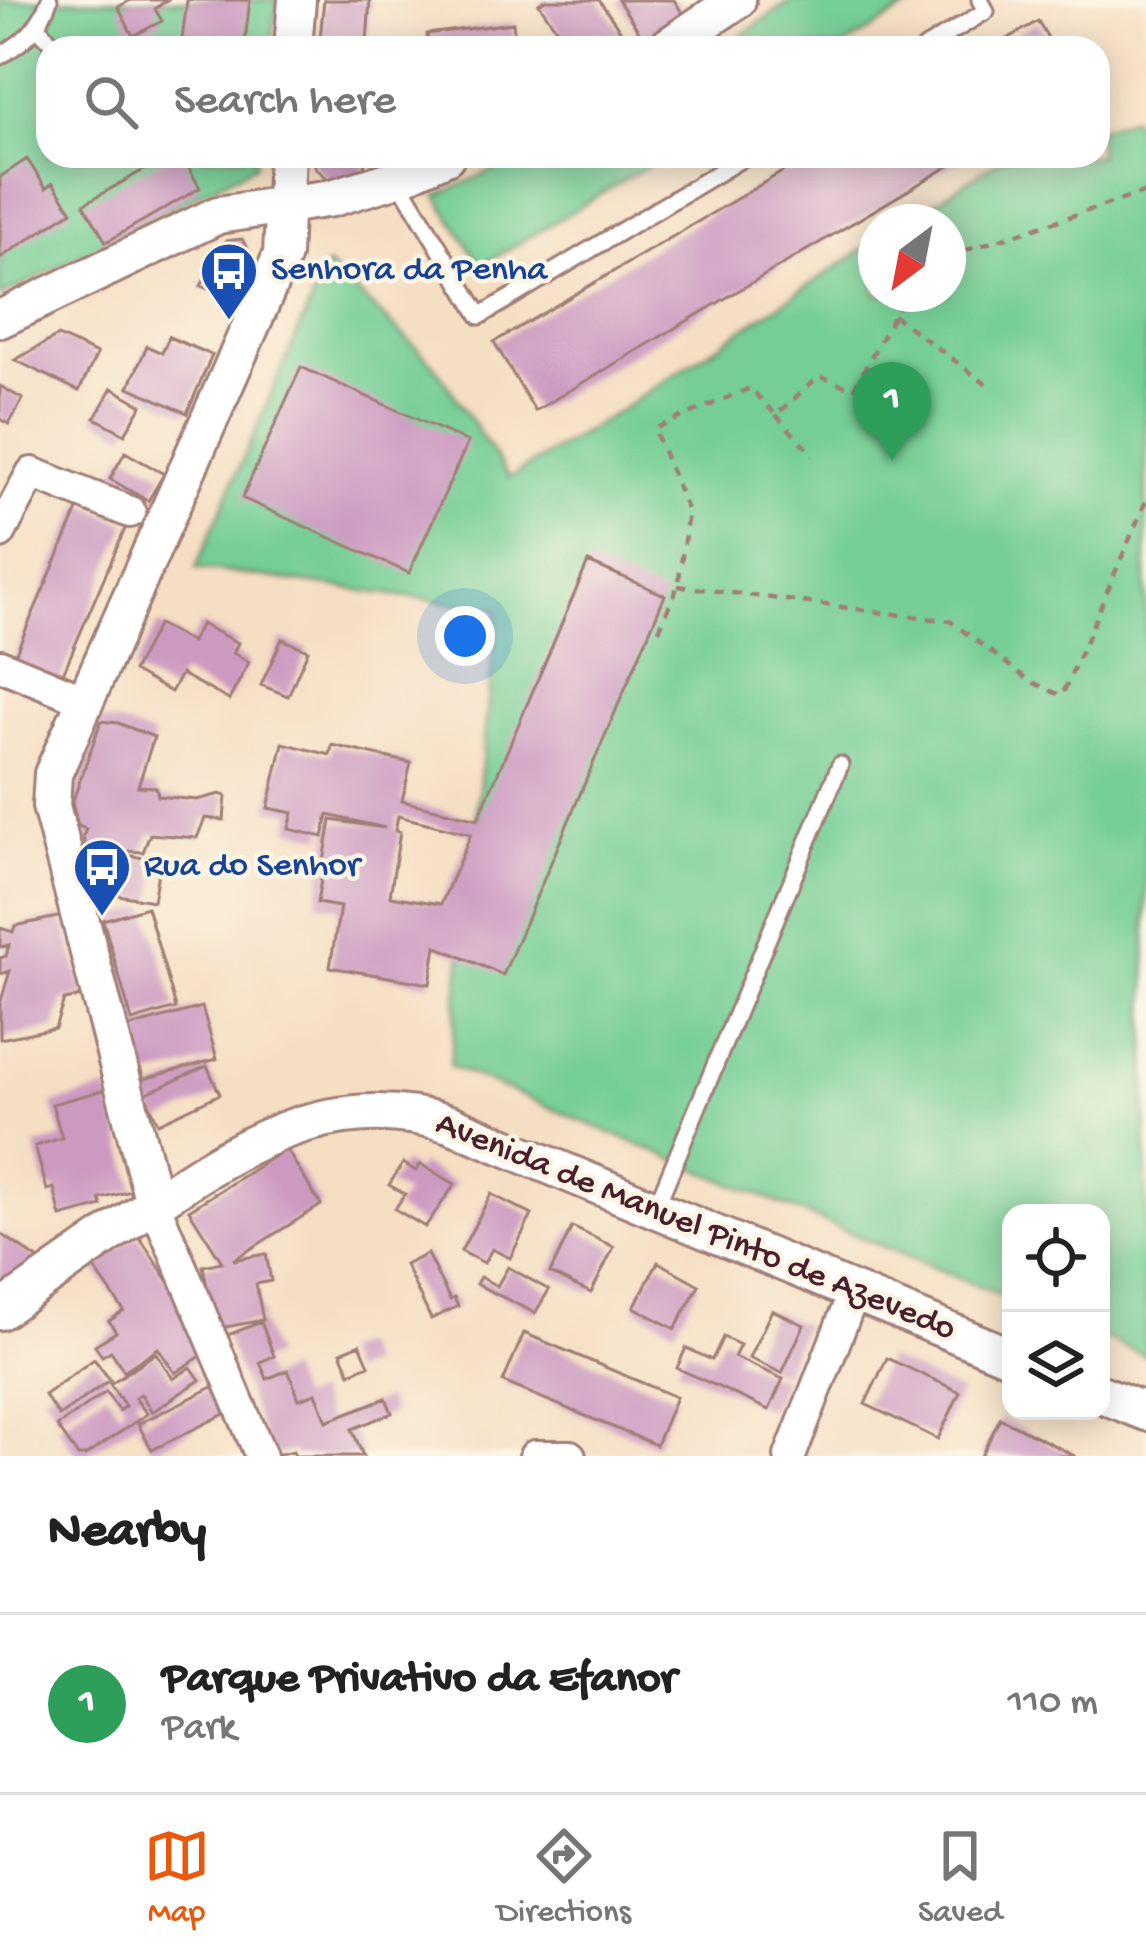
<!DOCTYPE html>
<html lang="en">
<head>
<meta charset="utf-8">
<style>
	body { margin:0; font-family:"Gochi Hand",sans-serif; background:#f6f6f6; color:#222 }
	.controls { position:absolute; right:36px; bottom:36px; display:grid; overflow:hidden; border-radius:24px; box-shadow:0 6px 30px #0003 }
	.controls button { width:108px; height:108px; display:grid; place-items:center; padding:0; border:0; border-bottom:3px solid #e0e0e0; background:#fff; color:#222; font:60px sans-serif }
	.compass { position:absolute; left:858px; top:204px; width:108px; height:108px; border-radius:50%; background:#fff; box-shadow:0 6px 30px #0003; rotate:212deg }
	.you { position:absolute; left:465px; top:636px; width:42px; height:42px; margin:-30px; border:9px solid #fff; border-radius:50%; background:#1a73e8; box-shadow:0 0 0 18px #1a73e833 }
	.badge { display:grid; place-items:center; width:78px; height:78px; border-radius:50%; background:#ea580c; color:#fff; font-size:39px; font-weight:700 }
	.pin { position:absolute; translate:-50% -99px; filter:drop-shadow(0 3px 6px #0008) }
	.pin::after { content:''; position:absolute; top:63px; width:42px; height:36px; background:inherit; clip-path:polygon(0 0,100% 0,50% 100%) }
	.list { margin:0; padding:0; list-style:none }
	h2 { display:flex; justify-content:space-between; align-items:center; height:156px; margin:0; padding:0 48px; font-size:51px }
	h2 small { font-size:39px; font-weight:400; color:#767676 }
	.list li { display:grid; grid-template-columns:78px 1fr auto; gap:36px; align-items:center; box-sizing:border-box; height:180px; padding:0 48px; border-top:3px solid #e0e0e0 }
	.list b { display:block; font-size:45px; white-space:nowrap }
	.list p { margin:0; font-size:39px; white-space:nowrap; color:#767676 }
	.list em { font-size:39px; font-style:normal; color:#767676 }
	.icon { flex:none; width:66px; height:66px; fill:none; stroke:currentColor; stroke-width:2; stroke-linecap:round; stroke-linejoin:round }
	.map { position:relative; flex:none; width:1146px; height:1456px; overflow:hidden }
	.search { position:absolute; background:#fff; box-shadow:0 6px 30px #0003; left:36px; right:36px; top:36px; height:132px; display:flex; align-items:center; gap:30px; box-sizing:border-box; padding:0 42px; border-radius:36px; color:#767676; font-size:45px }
	.sheet { height:336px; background:#fff }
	nav { display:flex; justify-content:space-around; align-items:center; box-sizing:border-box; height:168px; border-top:3px solid #e0e0e0; background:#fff; font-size:33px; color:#767676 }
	nav a { display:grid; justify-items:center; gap:6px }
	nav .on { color:#ea580c }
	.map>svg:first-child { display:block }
</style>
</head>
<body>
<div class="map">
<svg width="1146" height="1456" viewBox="0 0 1146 1456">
	<rect width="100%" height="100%" fill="#fcf5e5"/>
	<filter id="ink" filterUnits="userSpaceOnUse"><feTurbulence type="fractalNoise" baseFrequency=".00833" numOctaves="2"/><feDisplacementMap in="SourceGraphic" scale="24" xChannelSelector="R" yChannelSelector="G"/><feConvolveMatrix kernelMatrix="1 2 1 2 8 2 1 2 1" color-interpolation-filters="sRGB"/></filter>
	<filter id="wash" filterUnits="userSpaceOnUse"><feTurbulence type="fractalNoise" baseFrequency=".004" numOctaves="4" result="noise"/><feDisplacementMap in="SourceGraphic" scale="48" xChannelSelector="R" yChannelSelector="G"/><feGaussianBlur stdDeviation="2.7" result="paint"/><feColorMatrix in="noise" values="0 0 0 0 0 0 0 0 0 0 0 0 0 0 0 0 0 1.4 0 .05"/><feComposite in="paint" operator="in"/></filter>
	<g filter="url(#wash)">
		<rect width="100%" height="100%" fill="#f5dec2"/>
		<path fill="#74ce95" stroke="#5f7660" stroke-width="3" d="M0,0H278L271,48H48V156H256L255,165L0,297Z
			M792,0H920L842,48H724Z
			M1131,118L1146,134V1356L1101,1337V1213H1011V1300L450,1066L498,609L196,568L327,265L433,363L509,478L616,413L876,241V294H948V222H905L999,160L1011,156H1098V128Z
			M525,156H664L481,266L437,196Z"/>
		<g id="blocks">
			<path fill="#cc9ac1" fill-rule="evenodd" d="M131,0H167L155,9L162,21L133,36L118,7Z
				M187,0H250L244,48H181Z
				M324,0H370L367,42L320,38Z
				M545,0H599L631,46L570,48L539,4Z
				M618,0H674L685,17L646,42Z
				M1038,21L1054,48H992Z
				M513,23L516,48H429L427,34Z
				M168,156H182L200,188L106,242L84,204Z
				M311,156L365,159L364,182L332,183L316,168Z
				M809,156H966L535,411L494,342Z
				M27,159L46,188L53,183L72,211L0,258V177Z
				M242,239L256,266L240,302L201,286L226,241Z
				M58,336L97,354L79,391L15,360Z
				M169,337L212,355L187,413L129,387L147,346L162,353Z
				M301,367L468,442L409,573L242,498Z
				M0,386L23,399L9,424L0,419Z
				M112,388L142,405L125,434L95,418Z
				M125,452L164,474L148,501L110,479Z
				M81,503L127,524L58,685L11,664Z
				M588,562L665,595L503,975L436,946L430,984L330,967L340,907L317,903L331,820L385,828L328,815L323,837L289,829L293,813L268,808L283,743L330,755L332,745L411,763L402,801L478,819ZM398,816L471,834L441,904L390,896L400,832L395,831Z
				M158,624L191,642L201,624L238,643L233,653L249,662L229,700L181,674L171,692L133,671Z
				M282,639L308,650L288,696L261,685Z
				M101,721L118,723L154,737L138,786L156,787L158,796L197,800L220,794L226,796L224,820L205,818L197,838L150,834L143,852L126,851L121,864L88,861L83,837L86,829L78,826L72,803Z
				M127,855L160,861L153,901L95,891L98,868L124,872Z
				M147,907L176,1008L132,1021L103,920Z
				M62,916L85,996L64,1000L55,1028L0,1039V1004L10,971L0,974V958L6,956L9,945L0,947V928L13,932L15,926Z
				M202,1007L217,1059L144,1079L126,1028Z
				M207,1066L220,1094L158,1123L145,1094Z
				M108,1089L135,1190L100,1199L102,1206L61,1217L54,1188L47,1190L35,1146L62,1138L52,1104Z
				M286,1149L321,1205L233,1260L266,1254L271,1281L256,1284L263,1320L215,1329L203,1266L222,1262L189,1210Z
				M403,1163L416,1171L420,1164L455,1184L425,1227L395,1209L405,1194L389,1185Z
				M491,1194L532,1215L510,1258L492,1249L484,1263L461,1251Z
				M572,1227L614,1247L591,1293L550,1273Z
				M0,1233L39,1260L0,1288Z
				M138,1235L213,1348L175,1373L158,1348L124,1371L111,1351L102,1356L95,1345L116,1332L109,1321L124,1311L92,1265Z
				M427,1254L450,1300L454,1298L458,1306L431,1319L405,1265Z
				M658,1262L699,1285L675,1329L634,1307Z
				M508,1267L549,1290L535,1313L476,1284L480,1277L497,1286Z
				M772,1310L804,1325L782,1373L749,1358Z
				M261,1322L274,1356L260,1362L267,1379L288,1370L299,1399L316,1393L327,1421L386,1398L392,1413L352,1429L363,1456H295L293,1451L271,1456L225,1336Z
				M524,1333L676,1397L656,1445L503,1382Z
				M723,1337L740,1345L734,1357L783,1379L769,1410L677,1368L686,1348L712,1360Z
				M360,1344L369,1365L350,1373L341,1352Z
				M156,1353L173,1379L191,1367L200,1380L152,1412L141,1394L135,1398L147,1414L85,1456H78L57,1426L106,1392L119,1411L125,1406L110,1384Z
				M887,1358L960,1392L938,1439L865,1404Z
				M94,1359L110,1380L59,1416L44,1395Z
				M215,1386L228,1412L152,1450L138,1424Z
				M1000,1418L1075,1456H981Z"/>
		</g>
	</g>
	<g filter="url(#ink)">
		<use href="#blocks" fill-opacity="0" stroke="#a07e76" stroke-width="3"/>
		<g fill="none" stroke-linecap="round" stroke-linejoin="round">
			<defs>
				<path id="service" d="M37,27L57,48
					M925,48L986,11L980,0
					M0,56C25,41 40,28 49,0
					M398,179L480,316L746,156
					M656,1207L840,765"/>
				<path id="minor" d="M0,533L32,473L130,512
					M0,665L87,701
					M154,1203L261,1456
					M535,1456H570
					M790,1456L854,1292"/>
				<path id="tertiary" d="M293,48L297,0
					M666,48L737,0
					M0,319L218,215L332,198L398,178L446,156
					M154,1203L51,806L53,774L282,255L287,156
					M0,1311C45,1279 91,1247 136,1216C234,1148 327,1087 450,1124L1011,1357
					M1101,1394L1146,1412"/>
			</defs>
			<use href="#service" stroke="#a07e76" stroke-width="21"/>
			<use href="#minor" stroke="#a07e76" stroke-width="36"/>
			<use href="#tertiary" stroke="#a07e76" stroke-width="42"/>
			<path stroke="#a07e76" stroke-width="4.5" stroke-dasharray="9 9" stroke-linecap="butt" d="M948,256L1146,192
				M893,315L986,384
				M776,415L813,455
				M678,586L950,621L1030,681L1062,696L1146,501
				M659,630L678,586L688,512L654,429L750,388L776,415L819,376L854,389L905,294"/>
			<use href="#service" stroke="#fff" stroke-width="15"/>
			<use href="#minor" stroke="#fff" stroke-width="30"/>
			<use href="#tertiary" stroke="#fff" stroke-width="36"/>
		</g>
	</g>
	<defs>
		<symbol id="bus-pin" viewBox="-11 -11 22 30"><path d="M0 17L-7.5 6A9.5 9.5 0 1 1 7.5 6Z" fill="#1a4fb4" stroke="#fcf5e5"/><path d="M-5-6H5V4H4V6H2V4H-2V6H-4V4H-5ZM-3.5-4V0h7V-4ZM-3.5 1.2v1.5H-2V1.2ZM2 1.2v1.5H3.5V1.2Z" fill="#fff"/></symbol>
	</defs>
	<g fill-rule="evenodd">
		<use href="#bus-pin" x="196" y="238" width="66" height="90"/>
		<use href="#bus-pin" x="69" y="834" width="66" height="90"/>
	</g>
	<g text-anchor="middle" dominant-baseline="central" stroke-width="9" stroke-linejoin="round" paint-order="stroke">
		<g font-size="36" fill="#164399" stroke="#fcf5e5" text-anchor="start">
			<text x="271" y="271">Senhora da Penha</text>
			<text x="144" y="867">Rua do Senhor</text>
		</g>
		<g font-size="36" fill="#4a1f2b" stroke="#fcf5e5">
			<text transform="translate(695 1228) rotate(22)">Avenida de Manuel Pinto de Azevedo</text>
		</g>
	</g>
</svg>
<div class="controls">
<button><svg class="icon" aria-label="locate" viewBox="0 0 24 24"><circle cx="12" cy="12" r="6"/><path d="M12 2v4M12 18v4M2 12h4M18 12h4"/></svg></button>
<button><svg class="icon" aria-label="layers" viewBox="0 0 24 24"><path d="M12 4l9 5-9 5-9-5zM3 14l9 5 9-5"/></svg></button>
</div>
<svg class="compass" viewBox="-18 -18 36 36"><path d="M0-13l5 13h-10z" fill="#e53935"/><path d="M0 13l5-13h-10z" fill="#767676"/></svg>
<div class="you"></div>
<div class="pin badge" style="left:892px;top:461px;background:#2e9e5b">1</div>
<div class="search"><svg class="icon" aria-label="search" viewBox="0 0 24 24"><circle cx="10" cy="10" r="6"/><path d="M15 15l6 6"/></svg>Search here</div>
</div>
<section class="sheet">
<h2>Nearby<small></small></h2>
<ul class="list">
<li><span class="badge" style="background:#2e9e5b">1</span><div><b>Parque Privativo da Efanor</b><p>Park</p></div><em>110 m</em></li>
</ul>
</section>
<nav>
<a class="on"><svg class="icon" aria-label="map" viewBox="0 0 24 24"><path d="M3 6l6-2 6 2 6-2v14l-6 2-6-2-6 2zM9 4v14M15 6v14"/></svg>Map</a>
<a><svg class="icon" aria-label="directions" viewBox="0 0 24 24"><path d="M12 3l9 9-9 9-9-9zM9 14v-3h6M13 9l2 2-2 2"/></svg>Directions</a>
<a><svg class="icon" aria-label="saved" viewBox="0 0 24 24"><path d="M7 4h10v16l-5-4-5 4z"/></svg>Saved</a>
</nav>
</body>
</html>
